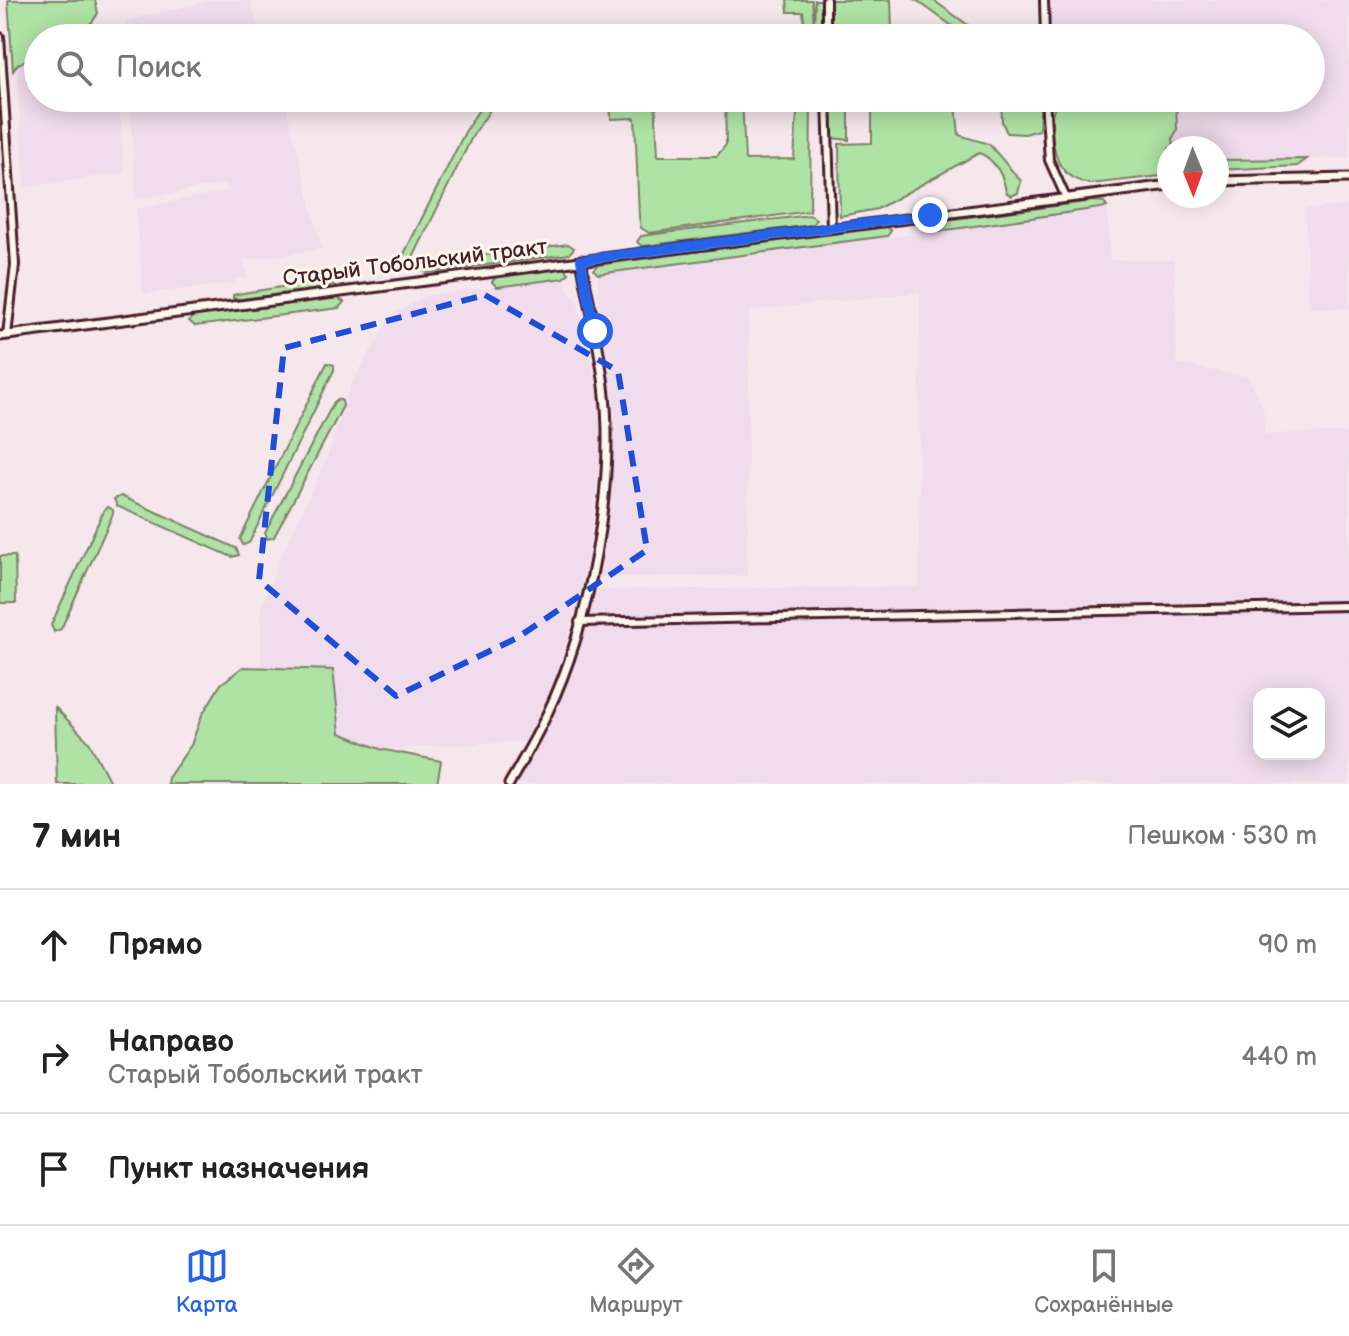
<!DOCTYPE html>
<html lang="ru">
<head>
<meta charset="utf-8">
<style>
	body { margin:0; font-family:"Balsamiq Sans",sans-serif; background:#f2f2f2; color:#222 }
	.controls { position:absolute; right:24px; bottom:24px; display:grid; overflow:hidden; border-radius:16px; box-shadow:0 4px 20px #0003 }
	.controls button { width:72px; height:72px; display:grid; place-items:center; padding:0; border:0; border-bottom:2px solid #e0e0e0; background:#fff; color:#222; font:40px sans-serif }
	.compass { position:absolute; left:1157px; top:136px; width:72px; height:72px; border-radius:50%; background:#fff; box-shadow:0 4px 20px #0003; rotate:179deg }
	.stop { position:absolute; width:24px; height:24px; margin:-18px; border:6px solid #2563eb; border-radius:50%; background:#fff }
	.stop.end { background:#2563eb; border-color:#fff; box-shadow:0 2px 8px #0008 }
	.list { margin:0; padding:0; list-style:none }
	h2 { display:flex; justify-content:space-between; align-items:center; height:104px; margin:0; padding:0 32px; font-size:34px }
	h2 small { font-size:26px; font-weight:400; color:#767676 }
	.list li { display:grid; grid-template-columns:52px 1fr auto; gap:24px; align-items:center; box-sizing:border-box; height:112px; padding:0 32px; border-top:2px solid #e0e0e0 }
	.list b { display:block; font-size:30px; white-space:nowrap }
	.list p { margin:0; font-size:26px; white-space:nowrap; color:#767676 }
	.list em { font-size:26px; font-style:normal; color:#767676 }
	.icon { flex:none; width:44px; height:44px; fill:none; stroke:currentColor; stroke-width:2; stroke-linecap:round; stroke-linejoin:round }
	.map { position:relative; flex:none; width:1349px; height:784px; overflow:hidden }
	.search { position:absolute; background:#fff; box-shadow:0 4px 20px #0003; left:24px; right:24px; top:24px; height:88px; display:flex; align-items:center; gap:20px; box-sizing:border-box; padding:0 28px; border-radius:44px; color:#767676; font-size:30px }
	.sheet { height:440px; background:#fff }
	nav { display:flex; justify-content:space-around; align-items:center; box-sizing:border-box; height:112px; border-top:2px solid #e0e0e0; background:#fff; font-size:22px; color:#767676 }
	nav a { display:grid; justify-items:center; gap:4px }
	nav .on { color:#2563eb }
	.map>svg:first-child { display:block }
</style>
</head>
<body>
<div class="map">
<svg width="1349" height="784" viewBox="0 0 1349 784">
	<rect width="100%" height="100%" fill="#f5e7ec"/>
	<filter id="ink" filterUnits="userSpaceOnUse"><feTurbulence type="fractalNoise" baseFrequency=".0125" numOctaves="2"/><feDisplacementMap in="SourceGraphic" scale="16" xChannelSelector="R" yChannelSelector="G"/><feConvolveMatrix kernelMatrix="1 2 1 2 8 2 1 2 1" color-interpolation-filters="sRGB"/></filter>
	<g filter="url(#ink)">
		<path fill="#f0dcec" fill-rule="evenodd" d="M210,0H250L262,38H126L125,21Z
			M1049,0H1349V158L1217,160V148H1174L1173,138L1177,130L1176,98H1311V38H1050Z
			M38,61V98H115L119,103L124,173L25,187L16,63Z
			M130,98H284L322,249L244,260L247,277L235,279V283L143,294L136,209L228,191L225,184L136,199Z
			M1349,206V308H1309L1305,209Z
			M1107,207L1110,260H1174L1177,364L1248,377L1263,407L1264,434L1349,433V784H512L562,697L593,590L919,587L920,292L749,311L747,576L601,577L616,423L598,296V274L940,231ZM1259,694H1319V754H1259Z
			M564,278L570,293L578,302L599,397L600,455L585,583L551,688L525,741L380,749L340,733L332,670L261,669V610L279,561L326,460L351,385L392,315L425,296Z"/>
		<path fill="#afe3a5" stroke="#7c8168" stroke-width="2" d="M8,0H95L98,13C86,37 61,38 38,38V53L17,65L13,71Z
			M787,0H812L814,23L815,0H891L892,33H890L900,38H835L838,34H815V24L809,28L805,26L803,12H788Z
			M916,0H933L986,38H969Z
			M797,29L813,32L814,36L638,38L642,31Z
			M486,98H498L472,137L408,268L402,270L399,264L465,132Z
			M610,98H655L658,156H717L726,145L725,98H742L745,160L794,159L798,98H811L810,211L649,233L641,228L639,217L635,118L611,119Z
			M831,98H849V140L833,138Z
			M872,98H985L984,104L956,105L959,135L989,144L1021,181L1018,193L1011,196L1006,192C1004,177 995,159 979,153L877,209L840,216L839,144L872,143Z
			M1001,98H1041L1039,130L1025,134L1007,133L1002,122Z
			M1157,98H1176V100L1177,130L1173,138L1174,148H1169V175L1090,184C1079,182 1069,178 1062,168C1052,155 1046,110 1060,100L1155,104Z
			M1307,159L1297,166L1217,170V160Z
			M1094,201L1104,202L1107,207L940,231L934,227L938,221Z
			M810,215L816,219L812,225L642,246L637,242L641,236Z
			M885,226L891,231L887,236L598,274L594,270L598,265Z
			M568,244L574,248L569,254L427,273L421,269L425,263Z
			M564,268L569,273L564,278L497,287L492,282L496,277Z
			M331,279L333,284L328,288L241,299L233,298V295L237,294Z
			M338,298L344,302L339,308L195,326L189,321L193,316Z
			M327,363L334,365V370L249,543L243,545L240,539Z
			M338,399L342,401L343,406L274,537L268,539L265,533L334,402Z
			M121,496L236,548L239,555L232,557L117,506L114,499Z
			M108,507L113,510V514L61,629L54,632L51,625L104,510Z
			M0,556H15L16,603H0Z
			M243,667L333,670L340,733L380,749L441,761L437,784H167L168,778L191,745L202,715L221,684Z
			M55,707L89,742L111,784H57Z"/>
		<g fill="none" stroke-linecap="round" stroke-linejoin="round">
			<defs>
				<path id="minor" d="M826,0V38
					M1044,0L1045,38
					M0,37L15,265L7,335
					M827,98L831,228
					M1045,98L1049,160L1066,198
					M579,622L1349,606"/>
				<path id="tertiary" d="M1217,181L1349,178
					M0,336L1169,185
					M509,784C522,761 536,738 547,714C590,625 616,485 604,386C599,344 589,302 581,260"/>
			</defs>
			<use href="#minor" stroke="#4a1f2b" stroke-width="12"/>
			<use href="#tertiary" stroke="#4a1f2b" stroke-width="13"/>
			<use href="#minor" stroke="#fbf7ec" stroke-width="6"/>
			<use href="#tertiary" stroke="#fbf7ec" stroke-width="7"/>
		</g>
	</g>
	<g fill="none" stroke-linecap="round" stroke-linejoin="round" filter="url(#ink)">
		<path stroke="#2563eb" stroke-width="10" d="M595,331L581,260L930,215"/>
	</g>
	<path fill="none" stroke="#1d4ed8" stroke-width="6" stroke-dasharray="16 10" stroke-linejoin="round" d="M485,295L618,371L647,550L517,638L396,696L259,580L284,348Z"/>
	<g text-anchor="middle" dominant-baseline="central" stroke-width="6" stroke-linejoin="round" paint-order="stroke">
		<g font-size="22" fill="#4a1f2b" stroke="#fbf7ec">
			<text transform="translate(415 263) rotate(-7)">Старый Тобольский тракт</text>
		</g>
	</g>
</svg>
<div class="controls">
<button><svg class="icon" aria-label="layers" viewBox="0 0 24 24"><path d="M12 4l9 5-9 5-9-5zM3 14l9 5 9-5"/></svg></button>
</div>
<svg class="compass" viewBox="-18 -18 36 36"><path d="M0-13l5 13h-10z" fill="#e53935"/><path d="M0 13l5-13h-10z" fill="#767676"/></svg>
<div class="stop" style="left:595px;top:331px"></div>
<div class="stop end" style="left:930px;top:215px"></div>
<div class="search"><svg class="icon" aria-label="search" viewBox="0 0 24 24"><circle cx="10" cy="10" r="6"/><path d="M15 15l6 6"/></svg>Поиск</div>
</div>
<section class="sheet">
<h2>7 мин<small>Пешком · 530 m</small></h2>
<ul class="list">
<li><svg class="icon" aria-label="ahead" viewBox="0 0 24 24"><path d="M12 20V5M6 11l6-6 6 6"/></svg><div><b>Прямо</b></div><em>90 m</em></li>
<li><svg class="icon" aria-label="right" viewBox="0 0 24 24"><path d="M7 20v-9h11M14 6l5 5-5 5"/></svg><div><b>Направо</b><p>Старый Тобольский тракт</p></div><em>440 m</em></li>
<li><svg class="icon" aria-label="arrive" viewBox="0 0 24 24"><path d="M6 21V4h12l-3 4 3 4H6"/></svg><div><b>Пункт назначения</b></div></li>
</ul>
</section>
<nav>
<a class="on"><svg class="icon" aria-label="map" viewBox="0 0 24 24"><path d="M3 6l6-2 6 2 6-2v14l-6 2-6-2-6 2zM9 4v14M15 6v14"/></svg>Карта</a>
<a><svg class="icon" aria-label="directions" viewBox="0 0 24 24"><path d="M12 3l9 9-9 9-9-9zM9 14v-3h6M13 9l2 2-2 2"/></svg>Маршрут</a>
<a><svg class="icon" aria-label="saved" viewBox="0 0 24 24"><path d="M7 4h10v16l-5-4-5 4z"/></svg>Сохранённые</a>
</nav>
</body>
</html>
